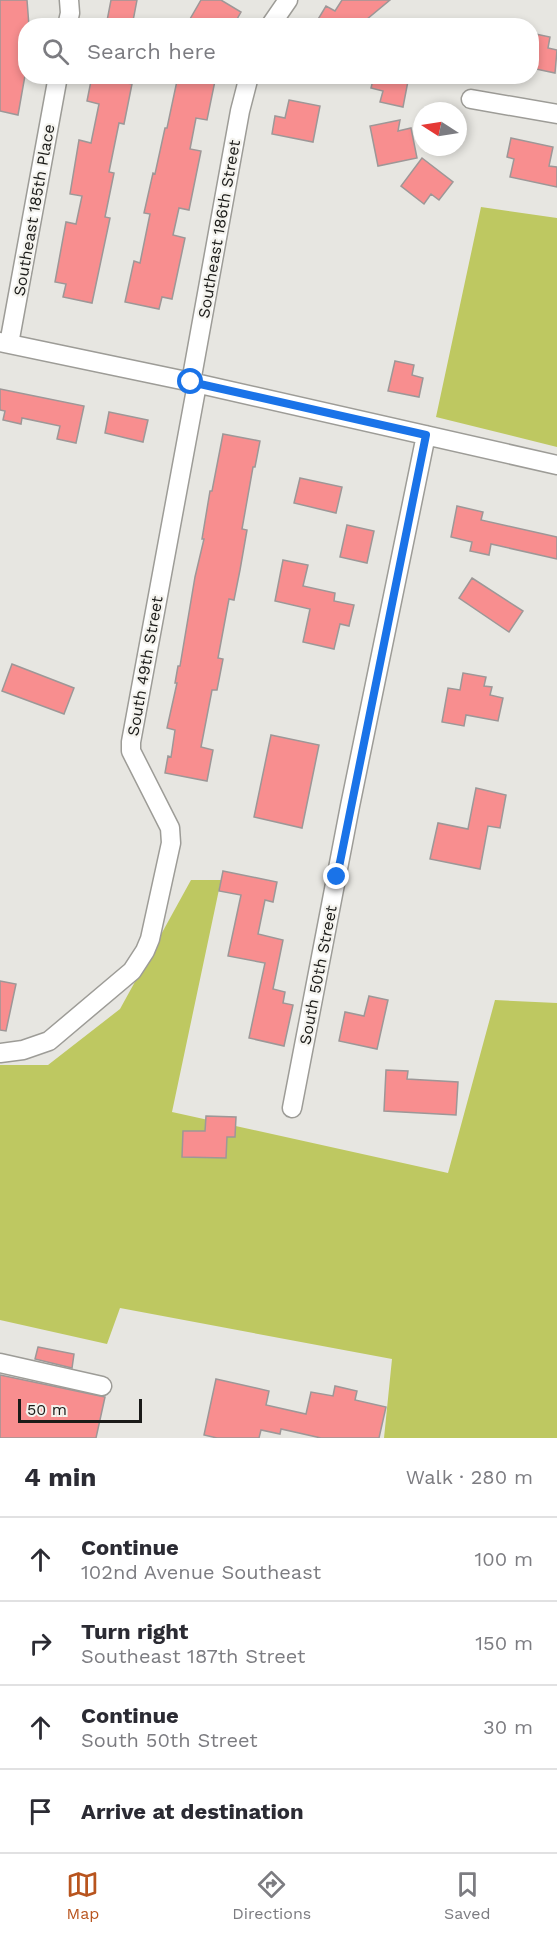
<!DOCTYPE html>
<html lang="en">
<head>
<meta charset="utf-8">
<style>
	body { margin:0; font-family:"Work Sans",sans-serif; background:#f7f7f7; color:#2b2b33 }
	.compass { position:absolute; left:413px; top:102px; width:54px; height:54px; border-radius:50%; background:#fff; box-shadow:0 3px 9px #0003; rotate:282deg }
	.scale { position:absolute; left:18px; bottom:15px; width:124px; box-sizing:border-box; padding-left:6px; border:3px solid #1b1b19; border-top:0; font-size:16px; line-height:21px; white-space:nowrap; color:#1b1b19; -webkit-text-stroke:4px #f4f3ee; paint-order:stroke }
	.stop { position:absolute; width:18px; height:18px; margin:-14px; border:4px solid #1a73e8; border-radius:50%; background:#fff }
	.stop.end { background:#1a73e8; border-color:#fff; box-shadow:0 2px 6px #0008 }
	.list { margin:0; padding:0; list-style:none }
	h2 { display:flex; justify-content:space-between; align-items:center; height:78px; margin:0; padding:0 24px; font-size:26px }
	h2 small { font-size:20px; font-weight:400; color:#7c7c81 }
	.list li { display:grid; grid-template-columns:39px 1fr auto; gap:18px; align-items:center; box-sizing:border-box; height:84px; padding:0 24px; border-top:2px solid #e1e1e2 }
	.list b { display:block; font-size:22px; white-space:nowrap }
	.list p { margin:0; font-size:20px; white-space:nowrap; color:#7c7c81 }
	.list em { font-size:20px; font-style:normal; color:#7c7c81 }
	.icon { flex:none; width:33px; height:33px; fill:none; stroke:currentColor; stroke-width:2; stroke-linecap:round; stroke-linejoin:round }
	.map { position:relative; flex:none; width:557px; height:1438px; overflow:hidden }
	.search { position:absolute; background:#fff; box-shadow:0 3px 9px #0003; left:18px; right:18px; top:18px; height:66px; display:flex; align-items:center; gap:15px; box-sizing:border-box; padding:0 21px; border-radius:24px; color:#7c7c81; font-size:22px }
	.sheet { height:414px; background:#fff }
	nav { display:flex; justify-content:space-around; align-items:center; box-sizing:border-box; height:84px; border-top:2px solid #e1e1e2; background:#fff; font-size:16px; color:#7c7c81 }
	nav a { display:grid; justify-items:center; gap:3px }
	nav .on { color:#b8541e }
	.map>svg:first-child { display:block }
</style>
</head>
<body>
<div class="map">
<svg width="557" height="1438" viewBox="0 0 557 1438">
	<rect width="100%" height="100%" fill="#e7e6e1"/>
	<path fill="#bec861" d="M481,207L557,218V447L436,417Z
		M191,880H221L172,1112L448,1173L495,1000L557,1003V1438H384L392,1359L120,1308L107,1344L0,1320V1065H48L120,1009Z"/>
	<path fill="#f88e8f" stroke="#9d9797" stroke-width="1.5" d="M0,0H27L29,26H26V70L18,115L0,111Z
		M111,0H137L133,21H129L128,26H106Z
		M201,0H221L241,12L233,26H186Z
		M342,0H390L366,20L363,26H314L326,6L335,11Z
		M531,33L550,37L548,48L557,50L555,73L531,68Z
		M92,76L132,84L124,124L119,123L109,172L114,173L105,217L110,218L92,303L63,297L66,284L55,282L66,222L76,224L82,196L70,194L79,140L91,143L99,104L87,101Z
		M178,76H216L207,120L196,118L190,149L201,151L189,210L179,208L173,235L185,238L172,299L162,297L159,309L125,302L134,261L140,263L150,214L144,213L153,173L155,174L165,128H167Z
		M374,76H409L403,107L380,102L383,91L371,88Z
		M289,100L320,106L313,142L272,134L275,116L285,118Z
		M400,120L398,131L411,128L417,158L378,166L370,126Z
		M511,138L553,147L549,166L557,167V187L510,177L514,159L507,157Z
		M422,158L453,182L439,200L431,194L424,204L401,186Z
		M395,361L414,365L412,375L423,378L419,397L388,391Z
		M0,389L84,406L76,443L57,439L60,426L22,418L21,424L3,420L5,411L0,410Z
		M109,412L148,420L143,442L105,433Z
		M223,434L260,441L255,467H253L242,529L247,530L240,570L234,600L229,599L218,658L223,659L217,690H212L201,747L213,750L207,781L165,773L168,756L171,757L175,730L167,728L177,683H175L178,666H180L195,577L204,539H202L210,491H212Z
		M300,478L342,487L336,513L294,503Z
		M457,506L483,512L481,520L557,537V559L491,544L489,555L470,551L472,542L451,537Z
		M347,525L374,531L367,563L340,557Z
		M283,560L308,565L303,586L335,593L334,601L354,605L349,626L340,624L334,649L303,642L310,609L275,601Z
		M472,578L523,611L509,632L459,598Z
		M12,664L74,688L64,714L2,691Z
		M463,673L486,677L484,686L492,687L490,695L503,698L498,721L466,715L464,726L442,722L448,688L460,690Z
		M271,735L319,745L302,828L254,817Z
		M476,788L506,795L500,828L488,826L480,869L430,859L438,823L468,829Z
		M223,871L277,882L273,902L265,900L258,934L283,940L273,989L285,992L283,1003L293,1005L284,1046L249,1038L265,963L228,956L241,895L219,891Z
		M0,981L16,984L6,1031L0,1030Z
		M369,996L388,1000L377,1049L339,1041L345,1012L364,1016Z
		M386,1070L408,1071L407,1079L458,1082L456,1115L384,1111Z
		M206,1116L236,1117L235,1137H227L226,1158L182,1157L183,1131H205Z
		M38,1347L74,1354L72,1368L35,1359Z
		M0,1375L105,1397L96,1438H0Z
		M216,1379L269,1391L266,1405L306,1414L311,1392L333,1396L335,1386L357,1391L355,1400L386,1407L379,1438H321L281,1429L280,1434L261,1430L259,1438H217L204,1435Z"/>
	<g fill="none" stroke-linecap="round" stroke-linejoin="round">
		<defs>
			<path id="minor" d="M67,26L70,13L69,0
				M270,26L288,0
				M471,99L557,114
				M0,342L191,382L557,465
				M9,344L58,76
				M191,382L240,111L249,76
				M0,1053L23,1050L49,1041L132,971L145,951L150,939L171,843L170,828L131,751V742L197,384
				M292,1108L350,806L426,435
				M0,1363L102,1386"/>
		</defs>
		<use href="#minor" stroke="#9d9c97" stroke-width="21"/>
		<use href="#minor" stroke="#fff" stroke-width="18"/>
	</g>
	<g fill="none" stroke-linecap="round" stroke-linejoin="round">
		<path stroke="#1a73e8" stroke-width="8" d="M191,382L426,435L337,877"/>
	</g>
	<g text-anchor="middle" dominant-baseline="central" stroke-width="4.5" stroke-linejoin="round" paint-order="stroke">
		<g font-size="16" fill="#1b1b19" stroke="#f4f3ee">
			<text transform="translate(34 210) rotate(-80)">Southeast 185th Place</text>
			<text transform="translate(219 229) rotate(-80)">Southeast 186th Street</text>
			<text transform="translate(145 666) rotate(-80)">South 49th Street</text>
			<text transform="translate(318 975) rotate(-79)">South 50th Street</text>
		</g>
	</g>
</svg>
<svg class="compass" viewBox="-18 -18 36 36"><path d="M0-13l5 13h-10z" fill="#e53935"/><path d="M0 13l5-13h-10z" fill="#7c7c81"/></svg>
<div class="scale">50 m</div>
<div class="stop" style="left:191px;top:382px"></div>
<div class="stop end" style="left:337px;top:877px"></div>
<div class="search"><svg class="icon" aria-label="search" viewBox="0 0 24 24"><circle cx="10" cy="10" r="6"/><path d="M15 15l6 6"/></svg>Search here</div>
</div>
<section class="sheet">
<h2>4 min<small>Walk · 280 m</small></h2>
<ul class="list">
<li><svg class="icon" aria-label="ahead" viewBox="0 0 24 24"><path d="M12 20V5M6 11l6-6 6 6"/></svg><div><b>Continue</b><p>102nd Avenue Southeast</p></div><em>100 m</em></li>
<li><svg class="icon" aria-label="right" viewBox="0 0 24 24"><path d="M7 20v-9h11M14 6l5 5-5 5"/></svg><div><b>Turn right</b><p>Southeast 187th Street</p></div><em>150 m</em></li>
<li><svg class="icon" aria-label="ahead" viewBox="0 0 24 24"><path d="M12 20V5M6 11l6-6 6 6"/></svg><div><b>Continue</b><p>South 50th Street</p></div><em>30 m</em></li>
<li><svg class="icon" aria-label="arrive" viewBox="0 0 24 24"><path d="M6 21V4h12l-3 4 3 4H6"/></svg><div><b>Arrive at destination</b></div></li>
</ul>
</section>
<nav>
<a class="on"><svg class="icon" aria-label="map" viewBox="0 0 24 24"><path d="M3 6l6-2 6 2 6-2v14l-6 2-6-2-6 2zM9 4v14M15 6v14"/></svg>Map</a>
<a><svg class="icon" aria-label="directions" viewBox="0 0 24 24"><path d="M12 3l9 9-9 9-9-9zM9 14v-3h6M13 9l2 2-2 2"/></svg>Directions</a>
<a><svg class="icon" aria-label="saved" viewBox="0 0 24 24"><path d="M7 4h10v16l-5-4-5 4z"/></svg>Saved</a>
</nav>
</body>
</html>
